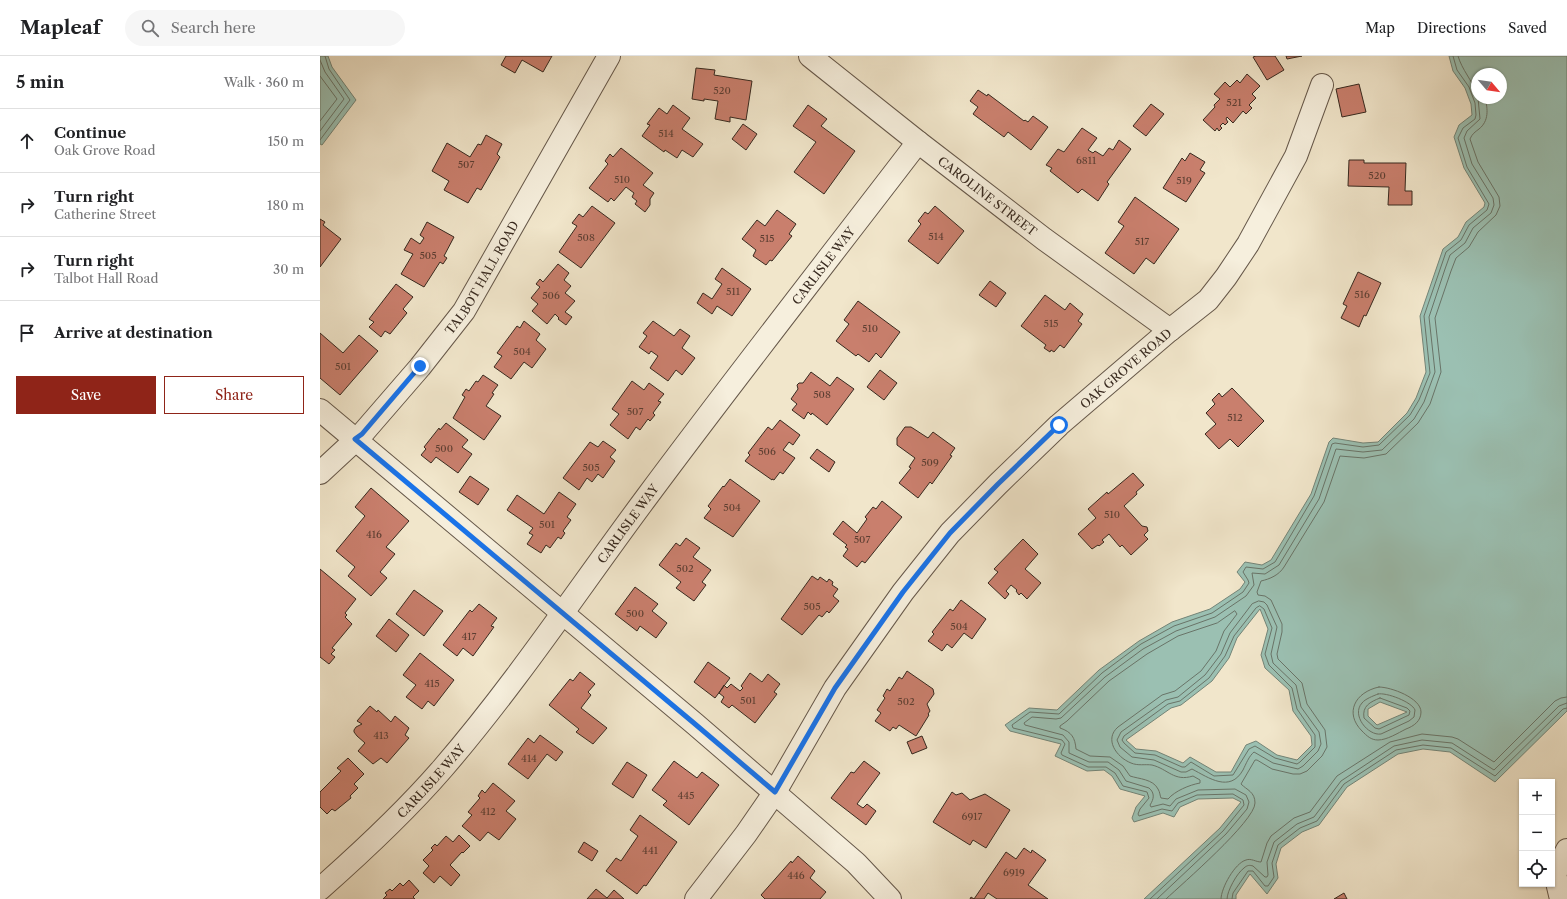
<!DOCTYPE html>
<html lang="en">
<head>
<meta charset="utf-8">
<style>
	body { margin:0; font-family:"Libre Caslon Text",serif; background:#f6f6f6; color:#202124 }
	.controls { position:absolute; right:12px; bottom:12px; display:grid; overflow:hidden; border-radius:0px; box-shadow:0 1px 3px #0004 }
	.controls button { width:36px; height:36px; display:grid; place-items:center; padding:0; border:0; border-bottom:1px solid #e0e0e0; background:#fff; color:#202124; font:20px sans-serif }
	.compass { position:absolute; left:1151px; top:12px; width:36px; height:36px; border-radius:50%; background:#fff; box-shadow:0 1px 3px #0004; rotate:119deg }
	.stop { position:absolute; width:12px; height:12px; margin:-9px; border:3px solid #1a73e8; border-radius:50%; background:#fff }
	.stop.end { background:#1a73e8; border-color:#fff; box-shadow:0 1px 4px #0008 }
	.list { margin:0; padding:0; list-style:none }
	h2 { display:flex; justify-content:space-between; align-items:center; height:52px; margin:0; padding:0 16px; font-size:17px }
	h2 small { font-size:13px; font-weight:400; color:#757577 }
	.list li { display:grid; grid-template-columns:26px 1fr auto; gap:12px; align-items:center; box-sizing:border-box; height:64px; padding:0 16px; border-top:1px solid #e0e0e0 }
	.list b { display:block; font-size:15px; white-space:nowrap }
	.list p { margin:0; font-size:13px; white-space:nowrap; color:#757577 }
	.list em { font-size:13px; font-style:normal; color:#757577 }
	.actions { display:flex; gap:8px; padding:12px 16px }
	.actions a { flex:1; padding:9px 0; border:1px solid #8f2418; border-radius:0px; text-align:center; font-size:14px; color:#8f2418 }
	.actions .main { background:#8f2418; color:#fff }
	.icon { flex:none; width:22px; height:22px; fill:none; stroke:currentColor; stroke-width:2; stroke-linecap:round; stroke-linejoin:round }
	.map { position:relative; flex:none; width:1247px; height:843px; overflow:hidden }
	header { display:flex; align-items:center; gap:24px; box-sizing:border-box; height:56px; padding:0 20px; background:#fff; border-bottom:1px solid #e0e0e0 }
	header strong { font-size:19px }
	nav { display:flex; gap:22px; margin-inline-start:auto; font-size:14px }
	.search { width:280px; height:36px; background:#f6f6f6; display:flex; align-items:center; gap:10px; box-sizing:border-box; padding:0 14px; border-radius:22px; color:#757577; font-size:15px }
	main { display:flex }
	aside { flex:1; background:#fff }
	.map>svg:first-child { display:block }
</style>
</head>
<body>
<header>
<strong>Mapleaf</strong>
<div class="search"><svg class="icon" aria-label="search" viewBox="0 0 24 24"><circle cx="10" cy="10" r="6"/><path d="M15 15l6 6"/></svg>Search here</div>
<nav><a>Map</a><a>Directions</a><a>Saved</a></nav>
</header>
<main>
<aside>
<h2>5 min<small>Walk · 360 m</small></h2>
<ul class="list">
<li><svg class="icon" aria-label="ahead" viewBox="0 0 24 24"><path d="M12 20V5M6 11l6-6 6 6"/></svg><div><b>Continue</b><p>Oak Grove Road</p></div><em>150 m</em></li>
<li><svg class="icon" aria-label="right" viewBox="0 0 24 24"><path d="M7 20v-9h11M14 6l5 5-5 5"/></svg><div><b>Turn right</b><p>Catherine Street</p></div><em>180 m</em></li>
<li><svg class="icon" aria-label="right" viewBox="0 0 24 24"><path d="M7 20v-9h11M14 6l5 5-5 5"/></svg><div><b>Turn right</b><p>Talbot Hall Road</p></div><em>30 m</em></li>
<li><svg class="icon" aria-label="arrive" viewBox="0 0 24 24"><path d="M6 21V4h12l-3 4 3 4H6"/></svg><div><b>Arrive at destination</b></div></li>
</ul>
<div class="actions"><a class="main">Save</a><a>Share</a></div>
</aside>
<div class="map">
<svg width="1247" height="843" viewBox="0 0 1247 843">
	<rect width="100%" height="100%" fill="#f1e6cb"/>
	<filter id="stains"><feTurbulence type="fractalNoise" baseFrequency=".005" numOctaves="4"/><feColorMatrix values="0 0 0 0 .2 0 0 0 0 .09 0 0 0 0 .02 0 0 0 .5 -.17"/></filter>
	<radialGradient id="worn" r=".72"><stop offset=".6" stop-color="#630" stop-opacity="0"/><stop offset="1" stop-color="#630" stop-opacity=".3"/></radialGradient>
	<path fill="#9bc0b2" stroke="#738477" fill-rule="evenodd" d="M0,0H8L12,11L36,44L2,89L0,88Z
		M1129,0H1247V655L1175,726L1130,696L1103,693L1078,698L1027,731L999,769L982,776L961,792L956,808L958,822L947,838L930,818L916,839V843H824L900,772L921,746L913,742L878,743L860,751L854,761L843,757L814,766L812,762L816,751L825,740L800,733L792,720L784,714L767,715L735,700L741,688L690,675L685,669L709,652L737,654L779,614L819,585L852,566L890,553L920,533L925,526L917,516L925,506L942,509L951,504L991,438L1009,386L1013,382L1043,387L1058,386L1087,357L1096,342L1106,316L1100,260L1123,193L1138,181L1146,166L1164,151L1165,147L1144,112L1134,81L1139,69L1152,59L1151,48L1145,32L1133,15ZM1157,18H1181V42H1157ZM940,553L948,573L941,599L945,612L969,634L973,655L991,680L992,689L977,704L957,699L936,685L926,689L911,716H896L870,701L863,707L836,695L816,693L806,684L851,652L861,649L892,625L909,602L917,582ZM1060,646L1087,656L1057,669L1048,660V653Z"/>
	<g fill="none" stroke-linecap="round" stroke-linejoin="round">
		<path stroke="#697468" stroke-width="1" d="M1138,0C1142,14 1152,24 1157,38
			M0,4L5,16L24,43L0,75
			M0,20L17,43L0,65
			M0,84L30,44L9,13L5,0
			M939,545L944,546L947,549L957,571L951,598L953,607L976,629L981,651L999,676L1001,688L998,695L983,710L978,713L953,707L934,696C929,700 926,708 923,714C910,737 889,722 872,713L866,716H861L834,704L812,701L800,691L797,684L801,676L846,644L858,641L885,619L901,598L910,577L932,548Z
			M940,550L944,553L952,572L945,598L949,609L972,632L977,653L995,679V691L980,706L977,708L955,702L935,690L929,693L913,719L894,720L871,706L865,711H862L835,699L815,697L804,687L802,684L804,680L848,648L860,645L889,622L905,600L914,580L936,552Z
			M915,555L917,558L904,575L896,595L881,615L855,635L842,639L798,671C784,683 796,701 811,707C818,710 825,708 832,709C848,713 854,726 873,720L880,724V727C869,729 855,735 848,743L841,742C840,740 840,736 838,733C833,723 819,723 810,720L803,710L790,701L770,700L756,693C755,682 752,676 740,672V670L747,665L789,625L827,598L858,580L897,567Z
			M1059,631C1071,631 1101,642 1101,656C1101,665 1094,670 1086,673C1078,677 1067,684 1058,684C1051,684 1047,680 1042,675C1024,657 1035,636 1059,631Z
			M1058,638C1066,636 1092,646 1095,654L1094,661L1089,665L1061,678C1048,680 1031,659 1042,647C1045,643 1053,640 1058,638Z
			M1060,642L1087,652L1090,655L1089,659L1059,673L1055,672L1044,662C1042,650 1050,646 1060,642Z
			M830,843L903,775L924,749L923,744L913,738L877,739L858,747L852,755L842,753L819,760L818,758L820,753L829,742L827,736L803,730L795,717L786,711H768L742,699L741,697L745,688L742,684L693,672L692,669L710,656L739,658L782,617L821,588L854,570L892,557L923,536L929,527L928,524L923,516L926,511L943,513L955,506L994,440L1012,388L1015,387L1043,391L1059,389L1090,359L1099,344L1110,317L1104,260L1126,196L1141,184L1149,169L1167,154L1169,148L1147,111L1138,82L1143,72L1155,63L1156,59L1155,47L1149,31L1137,14L1133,0
			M837,843L906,778L927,753L929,746L926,739L915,733L878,734L856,743L850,750L843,748L831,751L830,749C834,743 835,737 829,732L806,725L799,714L788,706H769L749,697V686L743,679L705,669L704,667L712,661L736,663L741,662L785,621L823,593L856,575L895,561L926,540L934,529L932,517L945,518L959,509L999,443L1016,393L1043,396L1062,394L1094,363L1104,346L1115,316L1109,261L1125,213L1130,199L1145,187L1153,172L1171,157L1174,149L1173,142L1152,108L1144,82L1147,75L1160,63L1158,42
			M846,843C862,828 935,765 935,747C935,736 927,734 921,728L935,704H937L952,713L973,718H980L987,715L1002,700L1007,691L1005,674L987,648L982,627L958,603L957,598L962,576V568L951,544L945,540L938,539L937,536L941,525C950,523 959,519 964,511L1004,446L1020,400L1044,402L1066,398L1098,367L1110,348L1121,316L1115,262L1131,215L1136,202L1149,191L1158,176L1176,159L1180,150L1179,141L1158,106L1150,83C1152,78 1155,76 1159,73C1169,65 1168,53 1165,42
			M901,843C901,832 915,807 926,804C931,802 936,806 941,806L947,787L951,780L974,762L990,756L1017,720L1070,686L1102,678L1132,681L1138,683L1174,706L1235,645L1241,642L1247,641
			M907,843C907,835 917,817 924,812C927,809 930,809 933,810L945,821H947L948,819L947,806L954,786L977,768L994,761L1021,725L1074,690L1102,684L1132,687L1174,714L1239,650L1247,647
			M912,843L913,837L928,815H933L945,830H948L954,821L952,807L958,789L980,772L997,765L1024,728L1076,694L1103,689L1131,692L1175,720L1243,653L1247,652"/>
	</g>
	<path fill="#c97f6d" stroke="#37291f" d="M186,0H232L223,16L202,4L195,17L181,9Z
		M936,0H955L964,14L947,24L933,1Z
		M966,0H982L967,3Z
		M376,12L395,14L394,19L432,25L426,64L410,61V66L395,63L398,45L384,43V45L372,43Z
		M927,18L940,30L932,38L936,42L929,49L932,52L926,58L923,55L913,67L907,61L906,63L908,66L905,69L903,67L900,70L902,72L899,75L897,72L895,75L883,64L895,51L894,49L900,43L894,38L905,26L910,31L917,24L920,27Z
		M1039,28L1046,56L1022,61L1016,33Z
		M658,34L667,40L668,38L704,65L705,64L708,66L713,60L728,71L711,94L688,76L684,81L653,58L658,51L650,45Z
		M831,48L844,58L826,80L813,70Z
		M353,49L370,62L362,73L383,88L373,101L362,94L357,102L345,94L344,96L322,80L330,69L327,68L339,52L347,58Z
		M488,49L507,63L501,70L535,95L504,138L474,116L496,86L473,70Z
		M423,68L437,78L426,94L412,83Z
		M762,72L777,82L768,94L773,97L775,95L783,100L789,92L793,94L799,84L811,93L787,126L789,128L778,145L762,133L758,137L730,115L732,112L726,109L738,93L744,96Z
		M166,79L182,88L177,98L180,101L161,134L157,132L148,147L124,134L129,125L112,115L127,87L150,101L158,88L161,89Z
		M301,92L333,117L323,129L334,137L330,143V149L325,156L315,148L317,145L312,141L314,137L306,131L294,145L291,142L288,146L269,132L288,108L285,105L290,98L293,101Z
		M870,97L885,106L880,114L885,117L866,146L843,132L862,102L865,105Z
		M1029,104H1044V107H1086L1085,135H1092V149H1068L1069,131L1028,130Z
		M815,141L859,173L834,208L826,202L814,218L785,197L804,170L798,166Z
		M272,150L295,167L261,212L239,196L257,170L252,167L259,158L263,161Z
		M615,150L644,175L618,208L588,185L601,168L598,165L605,156L608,158Z
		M457,154L476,168L469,178L472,180L452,205L450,204L446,209L433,200L436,194L422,183L437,164L445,170Z
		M0,163L5,166L3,169L21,183L0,211Z
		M107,166L134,181L124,200L127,202L123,208L120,206L104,231L81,218L93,198L84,194L91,182L100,188L104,182L100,179Z
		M238,208L249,217L244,224L251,230L245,237L255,245L245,256L252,261L246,269L238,263L239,262L235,258L227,268L212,255L218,248L211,242L220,231L216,228L220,223L223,226Z
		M402,212L431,233L412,260L397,250L392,258L377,247L383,237L392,243L402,228L395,223Z
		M1038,216L1061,227L1046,260L1044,259L1039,271L1021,262L1027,250L1023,248Z
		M670,225L686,237L676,251L659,239Z
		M76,228L93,241L83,253L87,257L70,278L65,275L61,281L49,271L54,266L49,263Z
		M725,239L745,254L750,247L763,258L758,265L762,268L744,292L740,289L734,296L731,294L730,296L724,292L726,289L701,270Z
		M538,245L580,276L561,302L556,297L549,306L538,298L536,300L516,285L529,268L524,264Z
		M204,265L220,278L216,284L226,293L212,312L204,306L191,323L174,311L182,300L177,297L197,270L200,272Z
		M333,265L354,280L360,273L370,280L362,292L375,302L362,319L356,314L348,325L330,312L338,300L331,295L329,298L319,291L327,280L323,277Z
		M0,277L23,297L39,279L58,295L20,339L0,322Z
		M560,314L577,327L564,344L547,331Z
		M491,316L510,330L517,321L534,333L507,369L492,357L491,359L488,356L484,363L472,354L477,348L471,343L478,333L477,329L479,327H483Z
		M163,319L178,329L172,337L174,338L166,350L181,360L164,384L133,362L145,341L142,339L146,333L149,335L156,325L158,326Z
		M312,325L324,334L329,327L344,338L338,345L341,346L333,357L335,359L330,365L328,363L320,374L316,371L308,383L290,369L299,358L292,353Z
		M912,332L944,365L918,391L910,383L899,393L885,378L896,368L886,357L895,348L892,344L899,337L902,341Z
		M460,364L480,379L473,389L469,386L463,394L475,402L463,418L460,416L454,424L452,423V424L425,405L430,399L428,397L448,371L452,374Z
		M126,367L148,384L142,391L152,398L138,417L116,401L111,407L101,399L106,393L104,391L119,372L120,374Z
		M585,371H591L608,382L613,376L635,392L630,399L632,400L612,428L610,426L598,442L579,427L591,412L589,411L595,402L577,389V382Z
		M283,385L296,394L290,401L295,405L283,422L278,418L272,426L267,422L259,434L243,422L270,386L278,391Z
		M497,393L515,406L509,416L490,402Z
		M813,417L824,429L816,436L817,438L804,450L822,470L827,471L828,475L824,479L828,483L811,499L802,489L800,491L789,478L782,484L784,486L779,490L778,489L772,493L758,478L776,462L768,453L787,436L788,438Z
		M150,420L169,433L158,449L139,436Z
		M410,423L440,445L413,481L384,462L391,453L388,450L403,430L404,431Z
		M51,432L89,465L66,491L75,498L60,516L67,522L51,540L28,520L35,511L16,495L45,460L35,451Z
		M239,436L256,448L247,461L251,464L243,475L245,477L241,483L238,481L230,492L226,489L221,497L207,488L213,479L209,477L213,472L187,454L197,439L224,458Z
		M562,445L582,461L545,507L542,505L537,511L523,500L528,493L525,491L527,489L513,478L523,465L537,477L547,463L545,461L553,451L556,453Z
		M366,482L380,492L373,501L391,514L382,526L386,529L374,545L356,532L361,526L339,509L356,487L360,490Z
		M703,483L718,498L705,513L721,527L707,543L701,537L699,539L696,535L697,534L691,529L686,535L689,538L685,543L668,527L678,516L674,513Z
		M0,513L36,543L25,557L27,559L25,561L32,568L12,592L15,594L11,598L15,601L9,608L0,601Z
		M492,520L498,524L500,521L507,526L509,523L513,526L512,529L518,533L513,540L519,545L509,557L507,555L502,561L499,559L482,579L461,563Z
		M315,531L338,548L332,555L347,567L336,582L320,570L317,575L295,558Z
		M94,534L123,555L104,580L76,558Z
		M641,544L666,563L652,583L644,577L632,592L627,588L622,595L608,585L614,578L612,576L630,553L633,555Z
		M159,548L177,562L171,570L174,571L153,600L143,592L137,600L123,589L150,554L152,556Z
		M69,563L89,579L76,596L56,580Z
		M100,597L134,624L114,650L108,645L102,653L86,641L96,629L83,619Z
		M388,606L410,622L395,642L374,626Z
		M587,615L613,633L614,638L607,648L610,655L608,658L609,659L596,680L579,669L576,673L573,671L570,675L555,665L561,657L557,654L565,642L563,640L567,633L570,635L579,621L582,623Z
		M260,616L275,628L268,636L271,639L261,652L287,672L273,688L256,676L259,673L229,649L250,623L253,625Z
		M430,617L442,626L448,618L460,628L454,636L457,638L435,667L412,649L409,652L401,646L404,641L399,637L404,629L407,632L411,628L420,635L423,632L421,630Z
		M50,650L57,656L58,654L71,666L75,660L89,672L85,679L89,682L67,707L61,702L53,708L38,695L45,687L37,680L34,676V674L36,671L42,668L37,665Z
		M220,679L243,696L236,705L227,698L208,723L188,708L208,682L214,687Z
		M602,680L607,692L592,698L587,686Z
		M28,702L44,718L34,728L38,732L30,740L31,742L15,755L12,753L7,758L0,751V736L21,715L17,712Z
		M354,705L377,722L382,716L399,729L369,769L343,749L347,745L332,734Z
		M544,705L560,717L537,748L543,752L547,748L556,755L546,769L511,742L531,716L534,717Z
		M307,706L327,719L313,742L292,728Z
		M173,727L195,745L186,755L196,763L179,784L168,776L160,785L142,770L152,759L148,756L160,742L158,740L162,734L165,737Z
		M632,736L636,739L642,737L650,744L665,738L690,754L666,792L653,784L650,789L613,766Z
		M320,759L357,786L326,830L324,829L317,838L286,815L296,802L301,805L318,780L310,774Z
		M139,779L150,790L143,797L142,796L130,809L140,819L131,830L120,820L114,827L103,817L109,810L103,804L113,794L111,792L115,788L117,790L126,780L133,786Z
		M264,786L278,795L272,805L258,796Z
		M704,792L711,797L712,794L726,804L708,829L728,843H677L668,837L664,843H650L651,841L654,843L686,796L696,803Z
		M478,800L495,815L490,822L506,836L500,843H445L441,839L471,805L472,807Z
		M89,824L99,835L93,841L95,843H63L67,839L65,837L70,833L72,835L80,827L83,830Z
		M276,833L287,842L294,834L304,843H267Z
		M1024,837L1027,843H1014Z"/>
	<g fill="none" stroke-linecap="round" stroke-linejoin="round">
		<defs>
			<g id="minor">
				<path id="s1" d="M490,0L598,86L724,183L850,274"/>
				<path d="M0,354L375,668L536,807L570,843"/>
				<path id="s2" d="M0,417L42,378L100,311L144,255L289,0"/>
				<path id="s3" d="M0,833C43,795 85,756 123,712C197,626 259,532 326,442C415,322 507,205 598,86"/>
				<path id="s4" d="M376,843L426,778L455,736L515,632L583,536L630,477L678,428L739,369L850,274L888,244L906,221L928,188L976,100L1002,29"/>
				<path d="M1241,843L1235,818L1247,794"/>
			</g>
		</defs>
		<use href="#minor" stroke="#66584a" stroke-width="24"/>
		<use href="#minor" stroke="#f6efdd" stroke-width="22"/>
	</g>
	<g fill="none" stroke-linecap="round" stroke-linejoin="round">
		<path stroke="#1a73e8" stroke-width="5" d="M100,310L42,378L35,383L375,668L455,736L515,632L583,536L630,477L678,428L739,369"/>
	</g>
	<g text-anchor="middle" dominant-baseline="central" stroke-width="3.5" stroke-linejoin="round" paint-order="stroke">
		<g font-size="10" fill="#5c3e32">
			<text x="402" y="34">520</text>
			<text x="914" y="46">521</text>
			<text x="346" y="77">514</text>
			<text x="766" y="104">6811</text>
			<text x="146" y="108">507</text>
			<text x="1057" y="119">520</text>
			<text x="302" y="123">510</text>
			<text x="864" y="124">519</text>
			<text x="616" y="180">514</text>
			<text x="266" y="181">508</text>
			<text x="447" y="182">515</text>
			<text x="822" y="185">517</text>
			<text x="108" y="199">505</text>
			<text x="413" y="235">511</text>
			<text x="1042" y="238">516</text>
			<text x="231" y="239">506</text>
			<text x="731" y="267">515</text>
			<text x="550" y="272">510</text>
			<text x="202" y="295">504</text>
			<text x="23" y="310">501</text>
			<text x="502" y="338">508</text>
			<text x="315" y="355">507</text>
			<text x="915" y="361">512</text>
			<text x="124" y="392">500</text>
			<text x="447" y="395">506</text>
			<text x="610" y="406">509</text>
			<text x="271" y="411">505</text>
			<text x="412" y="451">504</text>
			<text x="792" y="458">510</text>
			<text x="227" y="468">501</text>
			<text x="54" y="478">416</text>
			<text x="542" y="483">507</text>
			<text x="365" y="512">502</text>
			<text x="492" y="550">505</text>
			<text x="315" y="557">500</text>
			<text x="639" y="570">504</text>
			<text x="149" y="580">417</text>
			<text x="112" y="627">415</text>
			<text x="428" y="644">501</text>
			<text x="586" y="645">502</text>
			<text x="61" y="679">413</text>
			<text x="209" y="702">414</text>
			<text x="366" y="739">445</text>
			<text x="168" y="755">412</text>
			<text x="652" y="760">6917</text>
			<text x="330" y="794">441</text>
			<text x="694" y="816">6919</text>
			<text x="476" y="819">446</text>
		</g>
		<g font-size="12" fill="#37291f" stroke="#f6efdd">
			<text stroke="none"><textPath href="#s1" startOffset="226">CAROLINE STREET</textPath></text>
			<text stroke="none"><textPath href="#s3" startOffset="803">CARLISLE WAY</textPath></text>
			<text stroke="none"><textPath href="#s2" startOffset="255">TALBOT HALL ROAD</textPath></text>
			<text stroke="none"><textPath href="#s4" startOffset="687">OAK GROVE ROAD</textPath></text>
			<text stroke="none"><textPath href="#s3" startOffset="479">CARLISLE WAY</textPath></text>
			<text stroke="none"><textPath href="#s3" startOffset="155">CARLISLE WAY</textPath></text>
		</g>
	</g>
	<rect width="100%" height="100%" filter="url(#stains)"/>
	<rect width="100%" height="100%" fill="url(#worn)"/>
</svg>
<div class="controls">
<button>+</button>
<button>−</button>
<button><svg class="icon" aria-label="locate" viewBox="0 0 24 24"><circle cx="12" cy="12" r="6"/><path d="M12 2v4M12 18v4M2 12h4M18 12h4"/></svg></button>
</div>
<svg class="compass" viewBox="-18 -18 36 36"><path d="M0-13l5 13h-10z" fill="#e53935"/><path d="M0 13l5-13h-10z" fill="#757577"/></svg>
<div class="stop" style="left:739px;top:369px"></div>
<div class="stop end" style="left:100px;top:310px"></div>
</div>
</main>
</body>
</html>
